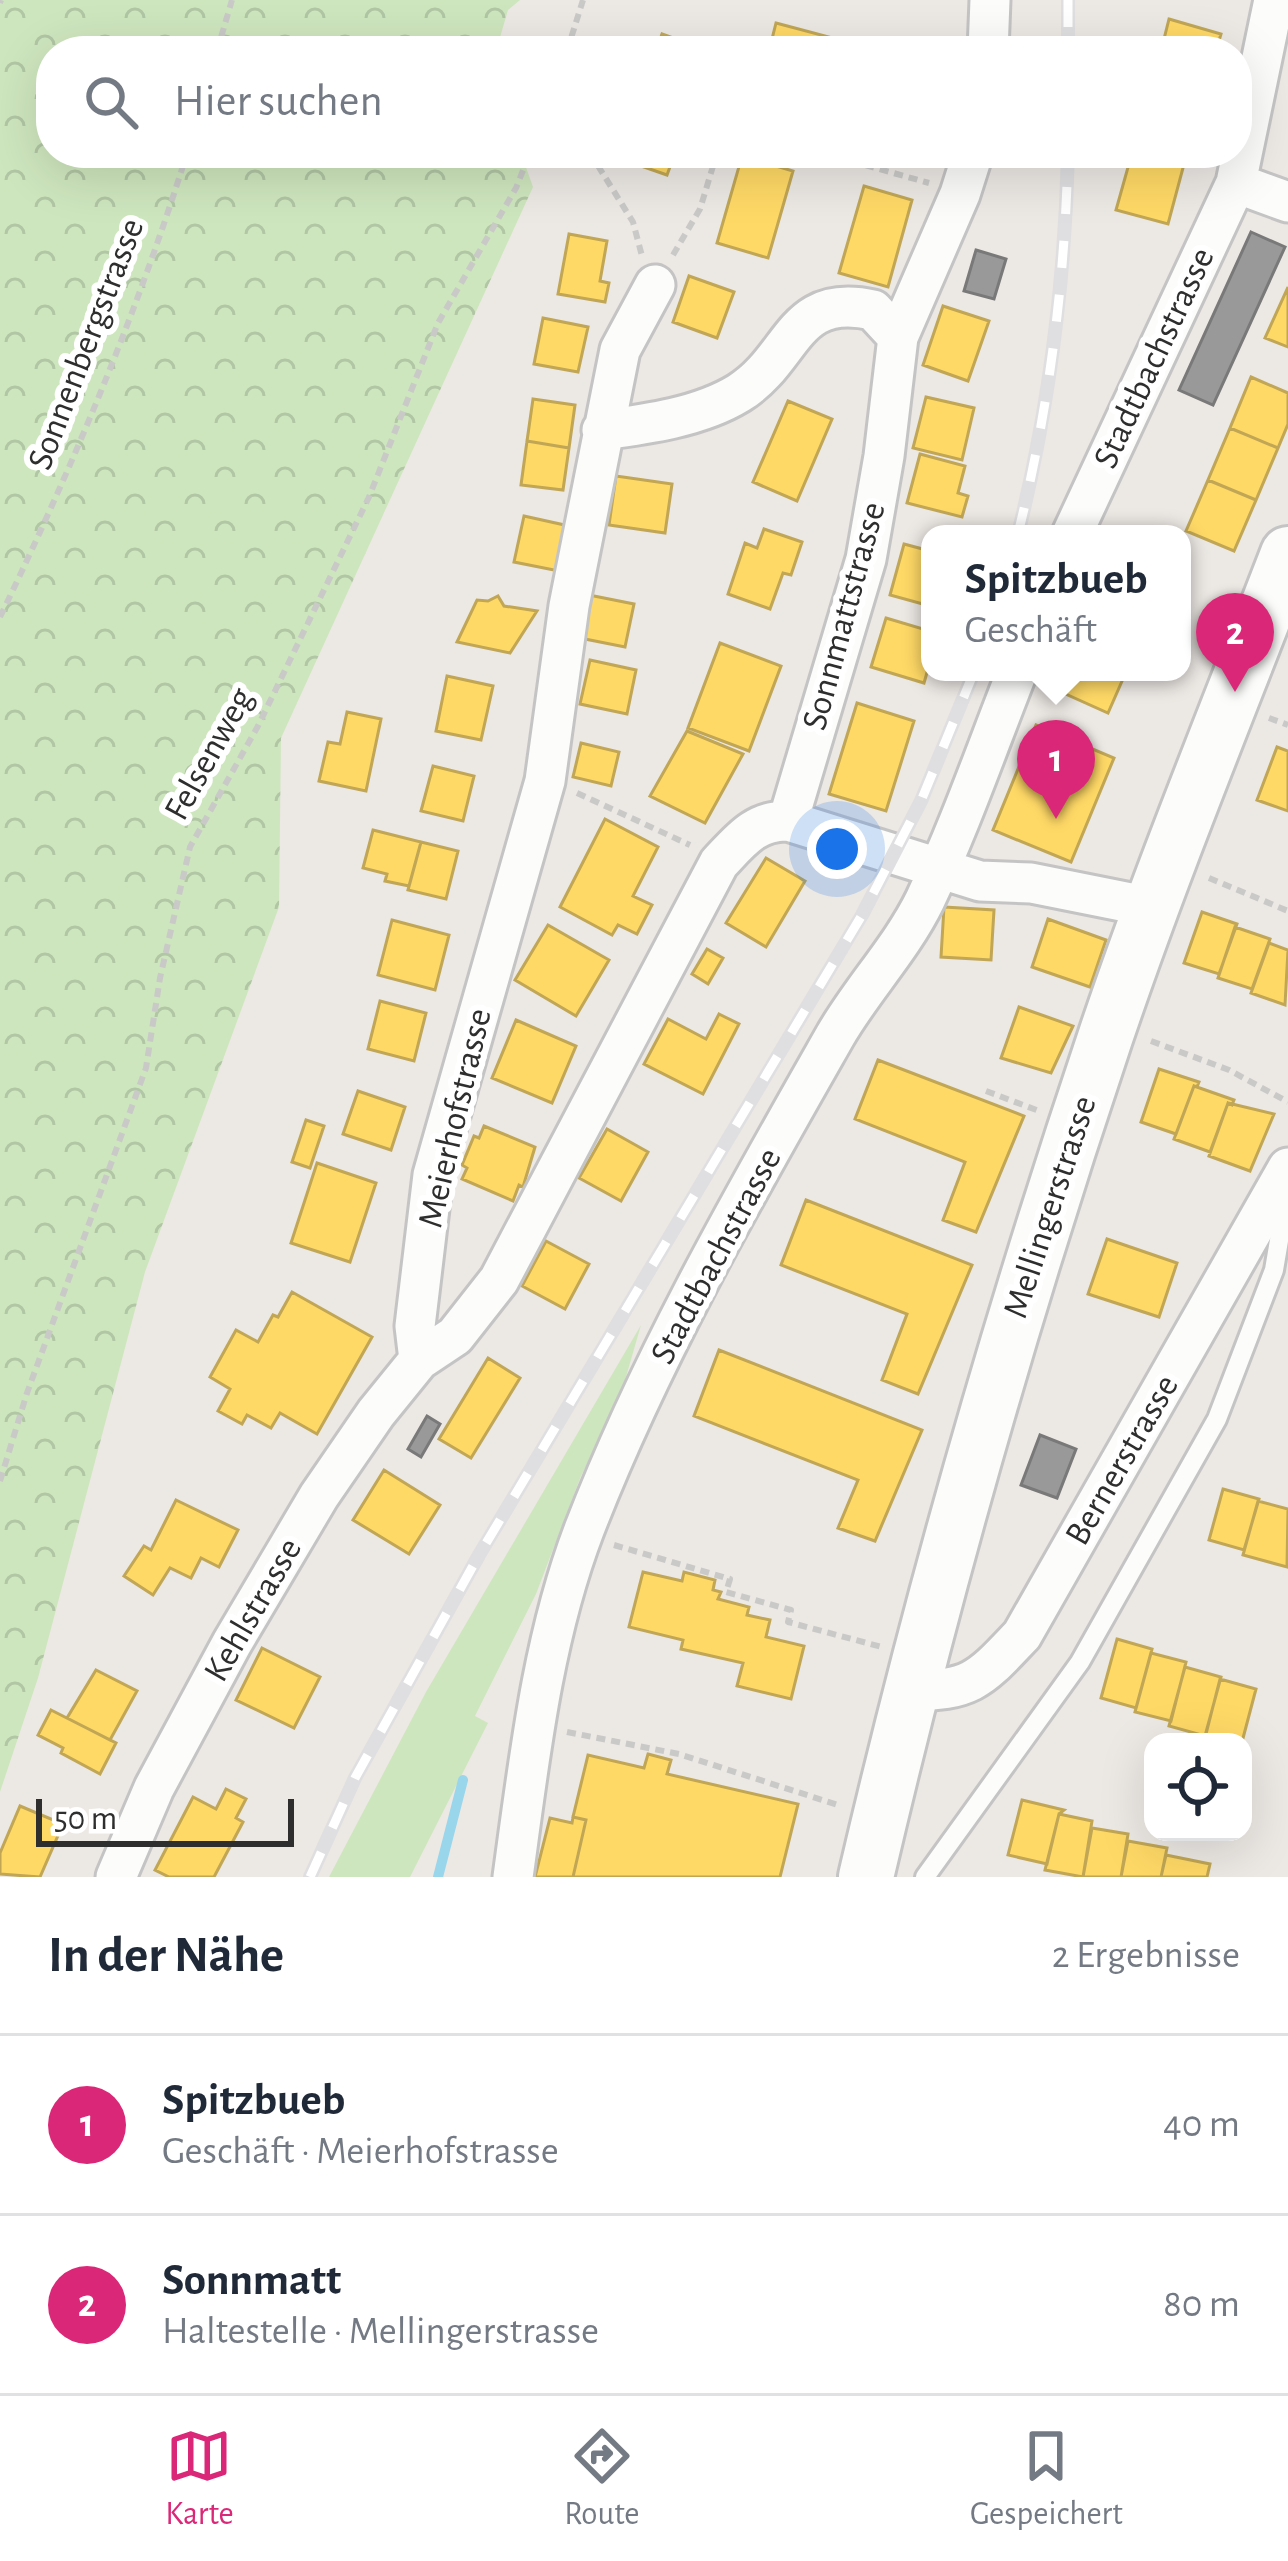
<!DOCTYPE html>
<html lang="de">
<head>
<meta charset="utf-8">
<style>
	body { margin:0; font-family:"Alegreya Sans",sans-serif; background:#f6f6f7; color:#1f2937 }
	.controls { position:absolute; right:36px; bottom:36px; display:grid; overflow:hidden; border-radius:24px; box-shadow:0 12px 48px #0002 }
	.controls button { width:108px; height:108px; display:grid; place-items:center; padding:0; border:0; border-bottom:3px solid #e0e1e3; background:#fff; color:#1f2937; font:60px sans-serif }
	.scale { position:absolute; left:36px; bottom:30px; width:258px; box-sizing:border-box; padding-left:12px; border:6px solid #2e2e2e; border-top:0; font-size:33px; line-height:42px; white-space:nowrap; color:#2e2e2e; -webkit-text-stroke:9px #fff; paint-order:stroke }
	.you { position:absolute; left:837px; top:849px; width:42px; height:42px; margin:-30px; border:9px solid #fff; border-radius:50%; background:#1a73e8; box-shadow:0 0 0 18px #1a73e833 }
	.badge { display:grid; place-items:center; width:78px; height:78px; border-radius:50%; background:#db2777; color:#fff; font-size:39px; font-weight:700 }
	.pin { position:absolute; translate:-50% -99px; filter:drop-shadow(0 3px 6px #0008) }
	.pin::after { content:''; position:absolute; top:63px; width:42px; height:36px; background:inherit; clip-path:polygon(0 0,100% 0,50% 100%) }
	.popup { position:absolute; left:921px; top:525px; width:270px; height:156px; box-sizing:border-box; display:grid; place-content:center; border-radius:24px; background:#fff; filter:drop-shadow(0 3px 9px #0005); font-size:39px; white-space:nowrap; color:#747a83 }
	.popup b { font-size:45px; color:#1f2937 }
	.popup::after { content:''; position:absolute; left:50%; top:100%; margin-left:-24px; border:24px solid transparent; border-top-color:#fff }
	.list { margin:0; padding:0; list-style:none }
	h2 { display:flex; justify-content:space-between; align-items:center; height:156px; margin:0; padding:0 48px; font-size:51px }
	h2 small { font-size:39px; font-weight:400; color:#747a83 }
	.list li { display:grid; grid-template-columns:78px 1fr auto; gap:36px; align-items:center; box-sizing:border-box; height:180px; padding:0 48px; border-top:3px solid #e0e1e3 }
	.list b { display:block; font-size:45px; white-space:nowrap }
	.list p { margin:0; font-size:39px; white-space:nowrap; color:#747a83 }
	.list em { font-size:39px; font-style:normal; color:#747a83 }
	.icon { flex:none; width:66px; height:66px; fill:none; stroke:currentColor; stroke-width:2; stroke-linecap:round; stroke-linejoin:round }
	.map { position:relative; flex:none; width:1288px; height:1877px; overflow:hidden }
	.search { position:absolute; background:#fff; box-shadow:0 12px 48px #0002; left:36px; right:36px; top:36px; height:132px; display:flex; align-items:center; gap:30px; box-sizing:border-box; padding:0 42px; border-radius:48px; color:#747a83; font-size:45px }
	.sheet { height:516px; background:#fff }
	nav { display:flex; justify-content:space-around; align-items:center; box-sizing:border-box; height:168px; border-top:3px solid #e0e1e3; background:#fff; font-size:33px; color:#747a83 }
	nav a { display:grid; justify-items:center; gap:6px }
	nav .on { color:#db2777 }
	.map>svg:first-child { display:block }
</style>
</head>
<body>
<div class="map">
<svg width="1288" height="1877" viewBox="0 0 1288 1877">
	<defs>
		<pattern id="forest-crowns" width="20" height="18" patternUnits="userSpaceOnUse" patternTransform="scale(3)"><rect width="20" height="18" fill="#cee6be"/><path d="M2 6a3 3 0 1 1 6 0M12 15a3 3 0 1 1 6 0" fill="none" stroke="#b1c6a4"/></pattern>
	</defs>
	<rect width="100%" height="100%" fill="#ece8e4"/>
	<path fill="#cee6be" d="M641,1325L619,1401L581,1476L536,1594L475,1716L488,1723L410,1877H329L426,1692Z"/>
	<path fill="url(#forest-crowns)" d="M0,0H520L508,10L496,51H51V153H521L533,187L281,738L279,907L145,1272L38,1678L0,1792Z"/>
	<path fill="#ffd966" stroke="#c0a655" stroke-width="3" d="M1169,19L1221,34L1216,51H1161Z
		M776,23L829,37L826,51H769Z
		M662,34L709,51H656Z
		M619,153H675L667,175L618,158Z
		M1132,153H1187L1168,224L1116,210Z
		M742,156L793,171L768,258L717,243Z
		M864,186L912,200L888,287L839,273Z
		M569,234L607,241L600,281L609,283L605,302L558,294Z
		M689,276L734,292L717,338L673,322Z
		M1288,287V347L1265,338Z
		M943,306L989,321L968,381L923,365Z
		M543,318L588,327L578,372L534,364Z
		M1251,377L1288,393V424L1278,448L1230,428Z
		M926,397L974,408L962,460L913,448Z
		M533,399L575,405L569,448L527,441Z
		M788,401L832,419L797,501L753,482Z
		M1230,428L1278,448L1256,500L1208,480Z
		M527,441L569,448L563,490L521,485Z
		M920,454L965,466L958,493L968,496L962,517L907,503Z
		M616,476L672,484L665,533L609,525Z
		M1208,480L1256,500L1234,551L1186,531Z
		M524,516L569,526L559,571L514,562Z
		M764,529L802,542L791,575L783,573L770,609L728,594L745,543L757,548Z
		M904,544L930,551V606L890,595Z
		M589,595L634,604L625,647L580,638Z
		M498,596L504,606L537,611L510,653L457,642L477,600L488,601Z
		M886,618L930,631V662L924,683L871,667Z
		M720,643L781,666L749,751L688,728Z
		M590,660L636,670L627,714L580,704Z
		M1067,672H1126L1108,713L1059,691Z
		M447,676L493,686L481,740L436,731Z
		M857,703L914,721L886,811L829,794Z
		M347,712L381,719L366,791L319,781L328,742L340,744Z
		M1036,725L1114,758L1071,862L993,830Z
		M687,731L743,754L705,823L650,796Z
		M581,743L619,752L611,786L573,777Z
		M1277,747L1288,751V811L1257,800Z
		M433,766L474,776L463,821L421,811Z
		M605,819L658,847L633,896L652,905L637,934L618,925L612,935L560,907Z
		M373,830L421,842L409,886L385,881L387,874L363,868Z
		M421,842L458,851L446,899L408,890Z
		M766,858L805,881L766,947L726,923Z
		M944,907L994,910L991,960L941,957Z
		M1202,912L1237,924L1219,974L1184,963Z
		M1048,919L1106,940L1090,987L1032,967Z
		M392,920L449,935L435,990L378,975Z
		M548,925L609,960L576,1016L515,980Z
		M1235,927L1270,939L1252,989L1218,978Z
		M1269,943L1288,950L1285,1005L1251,993Z
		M707,949L723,958L708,984L692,974Z
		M380,1001L426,1013L414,1061L368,1049Z
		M1019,1007L1073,1026L1051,1073L1001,1058Z
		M719,1014L739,1024L703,1094L644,1064L668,1019L706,1039Z
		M516,1020L576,1046L552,1103L492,1078Z
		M878,1060L1024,1116L976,1232L943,1220L965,1162L855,1119Z
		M1159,1069L1199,1082L1197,1087L1194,1086L1176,1134L1141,1122Z
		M1194,1086L1234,1100L1232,1105L1228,1103L1210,1152L1174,1139Z
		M358,1091L405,1107L391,1150L343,1134Z
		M1228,1103L1274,1114L1250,1171L1209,1156Z
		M306,1120L324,1126L310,1168L292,1162Z
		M484,1126L535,1147L523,1187L519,1185L513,1201L462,1179L467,1168L462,1165L474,1136L479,1138Z
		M607,1129L648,1152L621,1201L579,1178Z
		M317,1163L376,1183L350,1262L291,1243Z
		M806,1200L972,1265L918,1394L882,1380L907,1314L781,1265Z
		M1107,1239L1177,1263L1159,1317L1088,1294Z
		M546,1241L589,1264L565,1309L522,1286Z
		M292,1292L372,1337L317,1434L280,1413L271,1428L247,1415L242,1424L218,1411L230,1389L210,1377L236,1330L258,1342L273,1315L278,1317Z
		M719,1350L922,1430L875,1541L838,1528L858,1480L694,1416Z
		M488,1358L520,1378L471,1458L439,1439Z
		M384,1470L440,1505L409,1554L353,1520Z
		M1223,1489L1259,1499L1244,1550L1209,1540Z
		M176,1500L238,1530L219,1567L201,1558L191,1578L170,1568L153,1595L124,1576L144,1546L151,1550Z
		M1258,1501L1288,1509L1287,1567L1243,1555Z
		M643,1572L682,1581L684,1572L715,1580L713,1590L721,1592L718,1599L749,1607L747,1615L770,1620L766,1637L804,1646L791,1699L737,1686L743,1663L681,1649L683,1640L629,1627Z
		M1117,1639L1152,1649L1136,1708L1101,1698Z
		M262,1648L320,1677L294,1728L236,1700Z
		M1151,1653L1186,1662L1171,1721L1135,1712Z
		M1185,1667L1221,1677L1205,1736L1169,1726Z
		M96,1670L137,1691L110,1740L67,1718Z
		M1220,1679L1256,1689L1242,1742L1205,1738Z
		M51,1710L116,1743L100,1774L61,1753L63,1748L38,1735Z
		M648,1754L671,1760L667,1774L798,1804L780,1877H573L586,1820L573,1817L588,1755L644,1768Z
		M226,1789L246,1799L236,1818L243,1822L214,1877H169L155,1870L193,1797L216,1809Z
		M1022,1800L1064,1810L1059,1814L1047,1864L1008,1855Z
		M20,1806L63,1824L40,1877L0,1874V1853Z
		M1059,1814L1092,1821L1083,1877L1045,1870Z
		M573,1817L586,1820L573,1877H535L550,1818L572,1823Z
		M1092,1828L1128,1834L1121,1877H1083Z
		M1128,1841L1167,1848L1161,1877H1121Z
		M1166,1855L1210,1864L1207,1877H1161Z"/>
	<path fill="#999" stroke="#797979" stroke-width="3" d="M1251,232L1285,247L1213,405L1179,390Z
		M976,250L1006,259L994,299L964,291Z
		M427,1416L440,1424L421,1457L408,1449Z
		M1040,1435L1076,1449L1057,1498L1021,1485Z"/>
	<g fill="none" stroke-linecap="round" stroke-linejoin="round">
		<path stroke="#99d6ec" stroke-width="10" d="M438,1877L463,1780"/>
		<defs>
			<path id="lane" d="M925,1877L1080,1662L1217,1419L1274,1270L1287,1193"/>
			<path id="street" d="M988,51L990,0
				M1236,183L1288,202
				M602,430C647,424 700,417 739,393C795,358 791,292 873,310L898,337
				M1072,534L1236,183L1274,0
				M788,821L866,559L884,456L898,337L960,194L973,153
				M419,1360L415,1326L433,1175L545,781L569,606L620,350L655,285
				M910,1690C972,1692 982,1677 1022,1635L1288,1168
				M116,1877L154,1788L232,1643L319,1496L376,1413L419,1360L455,1336L499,1280L719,863C740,841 755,820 788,821L980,881L1031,883L1151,907
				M513,1877C529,1761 542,1640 584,1530C650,1359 744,1196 835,1036C862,989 901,949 925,900C960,826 987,748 1017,672"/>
			<path id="secondary" d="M866,1877C932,1594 1012,1314 1105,1038C1160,875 1226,715 1288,554"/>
		</defs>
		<use href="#lane" stroke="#c5c4c5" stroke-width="24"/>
		<use href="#street" stroke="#c5c4c5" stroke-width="45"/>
		<use href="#secondary" stroke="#c5c4c5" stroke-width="60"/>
		<path stroke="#c9c9c8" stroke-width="6" stroke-dasharray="9 6" stroke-linecap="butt" d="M0,3L1,0
			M217,51L232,0
			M567,51L583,0
			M590,153L633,222L642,256
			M822,153L929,183
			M673,255L700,209L717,153
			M0,617C72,468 138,311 187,153
			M1269,718L1288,725
			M577,793L690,845
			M1209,878L1288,911
			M1151,1041L1229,1070L1288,1102
			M986,1091L1039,1111
			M0,1481L27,1393L146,1068L160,978L190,847L258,726L369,497L438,323L516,188L530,153
			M614,1545L730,1579L726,1592L791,1610L788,1622L882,1647
			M567,1732L679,1754L838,1805"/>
		<use href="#lane" stroke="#fcfcfb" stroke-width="18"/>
		<use href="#street" stroke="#fcfcfb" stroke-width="39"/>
		<use href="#secondary" stroke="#fcfcfb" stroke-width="54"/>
		<defs>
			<path id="rail" d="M1068,0V51
				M1018,534C1049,408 1065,283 1068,153
				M310,1877L355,1778L479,1555L862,915L921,801L974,672"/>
		</defs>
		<use href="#rail" stroke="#dfdfe1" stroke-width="14"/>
		<use href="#rail" stroke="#fff" stroke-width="9" stroke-dasharray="27" stroke-linecap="butt"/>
	</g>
	<g text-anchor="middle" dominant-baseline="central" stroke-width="12" stroke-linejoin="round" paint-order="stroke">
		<g font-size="36" fill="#2e2e2e" stroke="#fff">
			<text transform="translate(86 344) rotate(-69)">Sonnenbergstrasse</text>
			<text transform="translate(1154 358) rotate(-65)">Stadtbachstrasse</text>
			<text transform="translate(844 616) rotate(-75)">Sonnmattstrasse</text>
			<text transform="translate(209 754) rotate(-61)">Felsenweg</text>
			<text transform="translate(455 1118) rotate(-77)">Meierhofstrasse</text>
			<text transform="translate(1050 1207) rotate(-72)">Mellingerstrasse</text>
			<text transform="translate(716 1256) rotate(-62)">Stadtbachstrasse</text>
			<text transform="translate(1122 1460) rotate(-60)">Bernerstrasse</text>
			<text transform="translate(253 1610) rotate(-60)">Kehlstrasse</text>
		</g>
	</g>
</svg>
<div class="controls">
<button><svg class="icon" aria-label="locate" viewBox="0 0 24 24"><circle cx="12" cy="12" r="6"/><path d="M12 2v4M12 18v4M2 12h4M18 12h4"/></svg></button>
</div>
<div class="scale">50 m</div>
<div class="you"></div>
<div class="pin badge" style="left:1056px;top:819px">1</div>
<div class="popup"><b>Spitzbueb</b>Geschäft</div>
<div class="pin badge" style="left:1235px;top:692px">2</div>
<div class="search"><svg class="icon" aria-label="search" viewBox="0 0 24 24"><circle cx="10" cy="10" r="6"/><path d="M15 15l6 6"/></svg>Hier suchen</div>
</div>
<section class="sheet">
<h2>In der Nähe<small>2 Ergebnisse</small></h2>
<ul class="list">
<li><span class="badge">1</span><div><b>Spitzbueb</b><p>Geschäft · Meierhofstrasse</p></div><em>40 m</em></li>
<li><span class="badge">2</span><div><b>Sonnmatt</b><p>Haltestelle · Mellingerstrasse</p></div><em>80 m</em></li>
</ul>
</section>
<nav>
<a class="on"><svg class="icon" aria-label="map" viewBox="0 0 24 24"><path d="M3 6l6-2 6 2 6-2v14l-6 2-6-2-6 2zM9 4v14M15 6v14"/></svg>Karte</a>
<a><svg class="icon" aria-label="directions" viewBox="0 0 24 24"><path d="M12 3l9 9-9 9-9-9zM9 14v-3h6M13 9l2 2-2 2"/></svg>Route</a>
<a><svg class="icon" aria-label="saved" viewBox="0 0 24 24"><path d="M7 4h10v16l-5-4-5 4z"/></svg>Gespeichert</a>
</nav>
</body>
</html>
